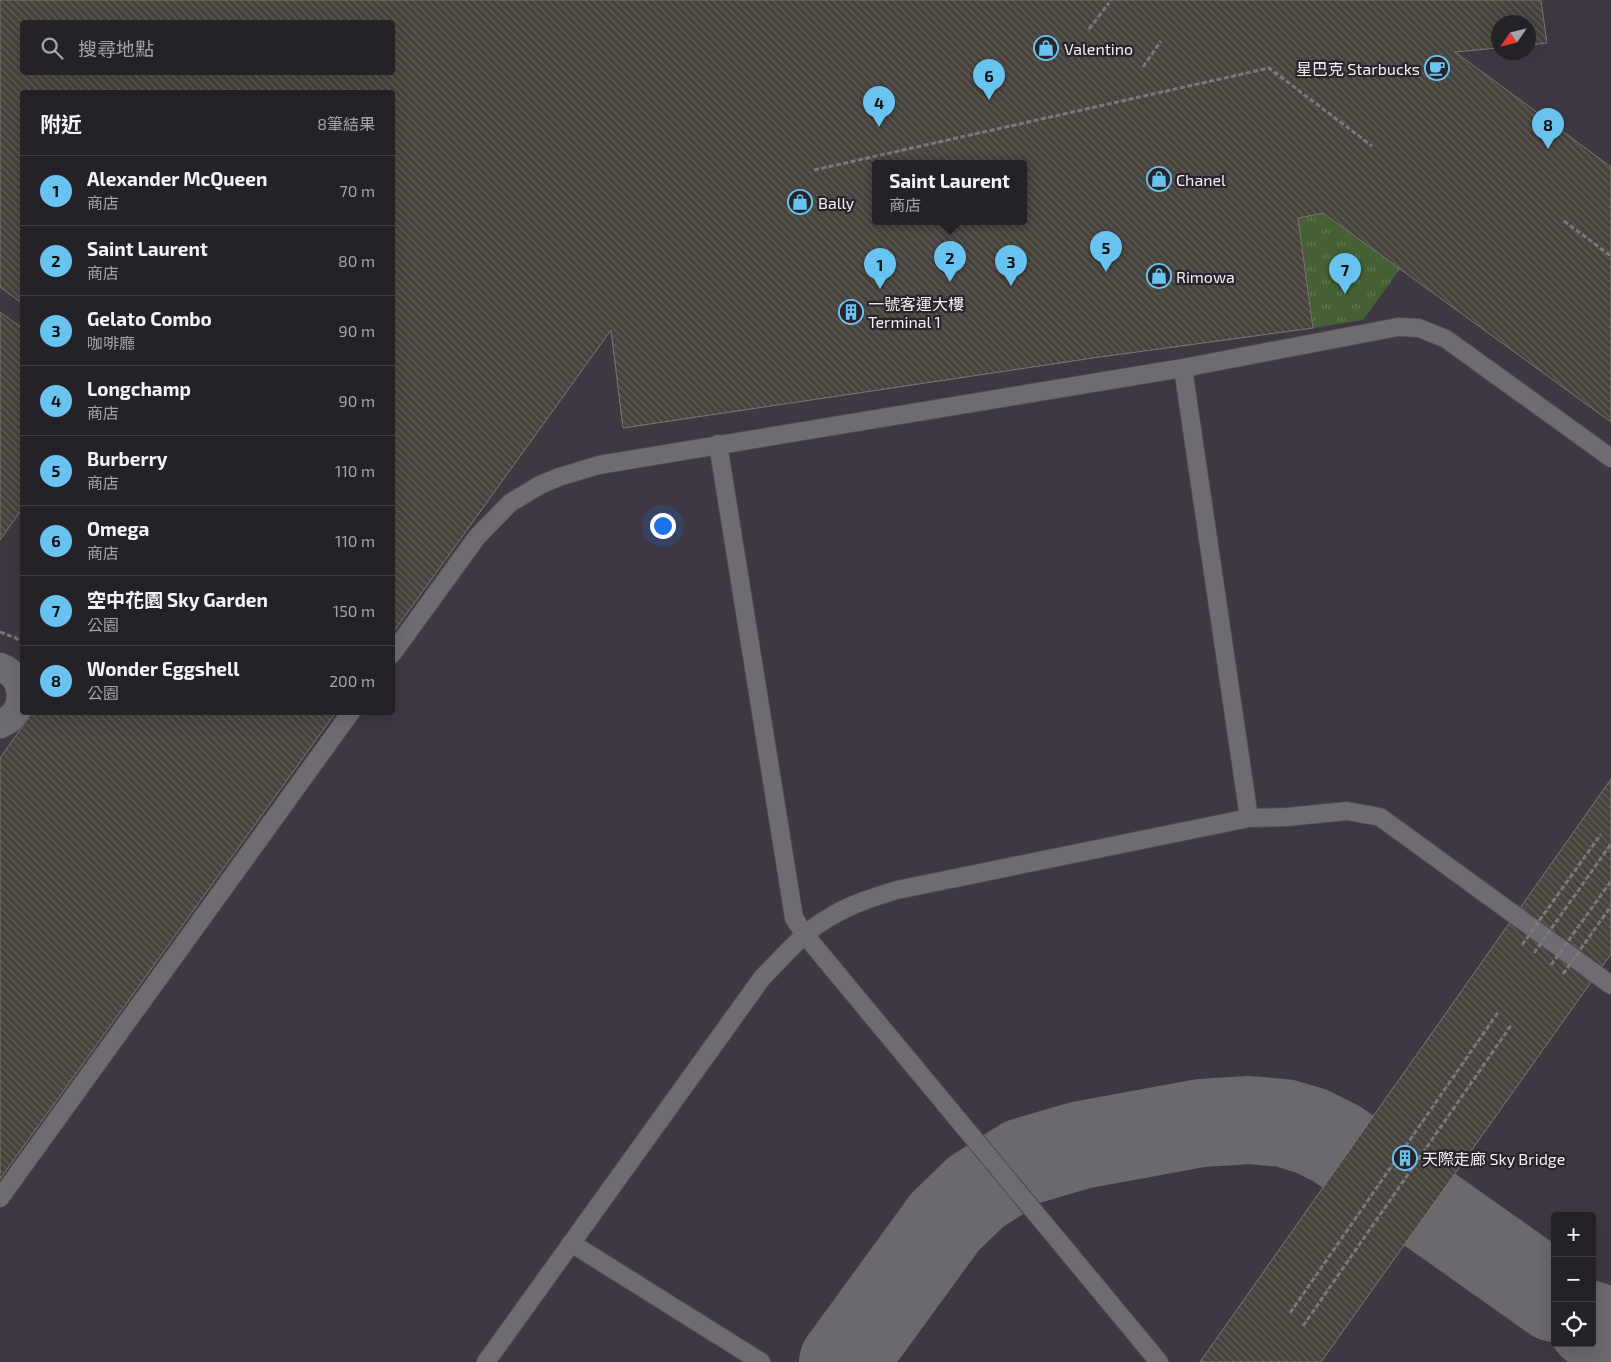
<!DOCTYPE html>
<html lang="zh-TW">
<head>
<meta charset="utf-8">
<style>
	body { margin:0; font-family:"Exo 2","Noto Sans TC",sans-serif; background:#312f33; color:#f1f3f6 }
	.controls { position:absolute; right:15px; bottom:15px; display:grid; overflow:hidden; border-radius:5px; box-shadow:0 5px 20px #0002 }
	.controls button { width:45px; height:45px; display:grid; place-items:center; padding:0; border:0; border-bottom:1px solid #423f44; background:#252227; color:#f1f3f6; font:25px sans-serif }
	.compass { position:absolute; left:1491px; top:15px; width:45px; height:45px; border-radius:50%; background:#252227; box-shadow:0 5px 20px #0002; rotate:235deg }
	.you { position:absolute; left:662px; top:525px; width:18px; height:18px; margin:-12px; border:4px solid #fff; border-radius:50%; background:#1a73e8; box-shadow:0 0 0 8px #1a73e833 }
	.badge { display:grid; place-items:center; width:32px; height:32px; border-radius:50%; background:#69c3f1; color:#111; font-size:16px; font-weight:700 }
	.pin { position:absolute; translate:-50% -41px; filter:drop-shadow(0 1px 2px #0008) }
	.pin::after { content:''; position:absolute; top:26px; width:18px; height:15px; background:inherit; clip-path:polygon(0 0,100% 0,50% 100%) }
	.popup { position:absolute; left:872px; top:160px; width:155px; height:65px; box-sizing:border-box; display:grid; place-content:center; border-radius:5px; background:#252227; filter:drop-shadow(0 1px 4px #0005); font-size:16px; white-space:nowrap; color:#a3a4a7 }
	.popup b { font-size:19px; color:#f1f3f6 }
	.popup::after { content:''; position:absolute; left:50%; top:100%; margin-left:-10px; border:10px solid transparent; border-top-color:#252227 }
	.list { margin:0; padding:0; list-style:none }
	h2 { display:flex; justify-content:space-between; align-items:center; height:65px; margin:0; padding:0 20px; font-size:21px }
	h2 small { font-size:16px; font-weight:400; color:#a3a4a7 }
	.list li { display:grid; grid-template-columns:32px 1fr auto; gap:15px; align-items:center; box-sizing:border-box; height:70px; padding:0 20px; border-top:1px solid #423f44 }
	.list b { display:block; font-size:19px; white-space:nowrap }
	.list p { margin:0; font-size:16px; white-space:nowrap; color:#a3a4a7 }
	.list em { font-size:16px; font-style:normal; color:#a3a4a7 }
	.icon { flex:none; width:28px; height:28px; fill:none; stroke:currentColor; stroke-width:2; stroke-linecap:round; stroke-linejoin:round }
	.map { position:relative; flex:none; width:1611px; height:1362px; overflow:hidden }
	.search { position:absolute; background:#252227; box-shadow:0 5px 20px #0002; left:20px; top:20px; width:375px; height:55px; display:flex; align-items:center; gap:12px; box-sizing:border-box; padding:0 18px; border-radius:5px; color:#a3a4a7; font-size:19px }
	.panel { position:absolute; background:#252227; box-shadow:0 5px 20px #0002; left:20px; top:90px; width:375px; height:625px; border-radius:5px }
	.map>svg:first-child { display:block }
</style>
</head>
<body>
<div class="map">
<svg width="1611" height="1362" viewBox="0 0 1611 1362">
	<defs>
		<pattern id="park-tufts" width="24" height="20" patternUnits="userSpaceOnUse" patternTransform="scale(1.25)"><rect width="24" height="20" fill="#456035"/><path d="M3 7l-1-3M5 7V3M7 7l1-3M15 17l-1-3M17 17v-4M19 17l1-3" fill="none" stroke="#607753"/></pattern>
		<pattern id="building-back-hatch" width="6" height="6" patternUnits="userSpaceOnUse" patternTransform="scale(1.25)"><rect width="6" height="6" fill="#48423d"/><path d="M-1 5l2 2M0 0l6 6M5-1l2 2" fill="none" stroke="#635e5a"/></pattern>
	</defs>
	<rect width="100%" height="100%" fill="#312e34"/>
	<path fill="#3e3843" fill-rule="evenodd" d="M0,0H1611V1362H0ZM22,22H392V72H22ZM1498,22H1528V52H1498ZM22,92H392V712H22ZM876,163H1024V221H876ZM1555,1216H1592V1343H1555Z"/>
	<path fill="url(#park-tufts)" d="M1323,213L1400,269L1363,320L1313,328L1298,218Z"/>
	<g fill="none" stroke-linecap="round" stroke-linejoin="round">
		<path stroke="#6b686e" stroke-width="88" d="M1592,1325L1611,1338
			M843,1362L945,1222L976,1192L1023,1162L1081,1145L1201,1123L1249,1120L1284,1123L1311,1131L1337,1144L1555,1298"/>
	</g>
	<path fill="url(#building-back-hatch)" stroke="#7d7672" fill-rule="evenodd" d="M0,0H1541L1547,43L1528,45V22H1498V48L1455,52L1611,167V422L1323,213L1298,218L1313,328L1100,357L623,428L611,330L392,634V92H22V303L0,287ZM22,22H392V72H22ZM876,163H1024V221H876Z
		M0,312L22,328V509L0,540Z
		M33,712H336L0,1179V758Z
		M1611,779V954L1321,1362H1200Z"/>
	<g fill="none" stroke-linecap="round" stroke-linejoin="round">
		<defs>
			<path id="service" d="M1183,368L1249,818
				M718,444L794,918L805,935L1159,1362
				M392,654L477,537L510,503L540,485L559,477L599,465L1183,368L1398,327L1419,328L1446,339L1611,458
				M0,1198L351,712
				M571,1243L761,1362
				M486,1362L762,978C783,957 803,932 830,917C851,904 874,897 897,890L1249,818L1286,817L1347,811L1380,817L1611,985"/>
			<path id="minor" d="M0,667C27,677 28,714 0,724"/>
		</defs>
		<use href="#service" stroke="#4d4a4f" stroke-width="20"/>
		<use href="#minor" stroke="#4d4a4f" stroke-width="30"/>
		<path stroke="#7b787d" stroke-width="3" stroke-dasharray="5 2.5" stroke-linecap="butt" d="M1089,29L1109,3
			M1143,67L1161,41
			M814,170L1269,68L1372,146
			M1564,221L1611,256
			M0,632L16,638L19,641
			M1290,1313L1499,1011
			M1303,1326L1512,1024"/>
		<use href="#service" stroke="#6f6b72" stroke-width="18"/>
		<use href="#minor" stroke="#6f6b72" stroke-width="28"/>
		<path stroke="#7b787d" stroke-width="3" stroke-dasharray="5 2.5" stroke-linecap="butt" d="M1522,945L1601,834
			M1534,953L1611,844
			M1551,965L1611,881
			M1563,974L1611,906"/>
	</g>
	<defs>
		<symbol id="shop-ring" viewBox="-11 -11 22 22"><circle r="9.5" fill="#28242a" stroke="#69c3f1" stroke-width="1.5"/><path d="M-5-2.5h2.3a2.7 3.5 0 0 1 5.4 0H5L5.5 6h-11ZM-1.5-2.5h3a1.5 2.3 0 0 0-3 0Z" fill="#69c3f1"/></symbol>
		<symbol id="cafe-ring" viewBox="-11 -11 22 22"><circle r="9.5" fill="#28242a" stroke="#69c3f1" stroke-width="1.5"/><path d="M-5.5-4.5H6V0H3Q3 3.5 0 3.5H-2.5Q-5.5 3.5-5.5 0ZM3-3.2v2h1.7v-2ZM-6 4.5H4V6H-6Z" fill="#69c3f1"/></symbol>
		<symbol id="building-ring" viewBox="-11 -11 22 22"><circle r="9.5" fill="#28242a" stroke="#69c3f1" stroke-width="1.5"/><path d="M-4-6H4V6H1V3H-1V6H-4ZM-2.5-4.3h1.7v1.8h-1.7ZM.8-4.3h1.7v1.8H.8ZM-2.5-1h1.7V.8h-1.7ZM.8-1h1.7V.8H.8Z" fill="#69c3f1"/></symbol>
	</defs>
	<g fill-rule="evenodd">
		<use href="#shop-ring" x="1032" y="34" width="28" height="28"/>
		<use href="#cafe-ring" x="1423" y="54" width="28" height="28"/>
		<use href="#shop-ring" x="1145" y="165" width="28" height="28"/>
		<use href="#shop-ring" x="786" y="188" width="28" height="28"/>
		<use href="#shop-ring" x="1145" y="262" width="28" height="28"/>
		<use href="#building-ring" x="837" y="298" width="28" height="28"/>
		<use href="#building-ring" x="1391" y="1144" width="28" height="28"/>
	</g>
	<g text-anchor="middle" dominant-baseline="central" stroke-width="4.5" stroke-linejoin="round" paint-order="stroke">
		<g font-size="16" fill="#f2f0f4" stroke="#28242a" text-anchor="start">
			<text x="1064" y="48">Valentino</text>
			<text x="1420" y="68" text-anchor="end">星巴克 Starbucks</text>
			<text x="1176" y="179">Chanel</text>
			<text x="818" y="202">Bally</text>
			<text x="1176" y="276">Rimowa</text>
			<text x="868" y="303">一號客運大樓<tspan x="868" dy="18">Terminal 1</tspan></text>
			<text x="1422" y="1158">天際走廊 Sky Bridge</text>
		</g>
	</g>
</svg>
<div class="controls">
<button>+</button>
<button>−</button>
<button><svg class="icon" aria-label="locate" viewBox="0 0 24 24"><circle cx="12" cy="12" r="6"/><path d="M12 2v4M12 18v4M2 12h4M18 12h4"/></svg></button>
</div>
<svg class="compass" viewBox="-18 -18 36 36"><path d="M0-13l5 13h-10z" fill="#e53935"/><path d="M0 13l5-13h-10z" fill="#a3a4a7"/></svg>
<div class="you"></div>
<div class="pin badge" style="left:880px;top:289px">1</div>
<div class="pin badge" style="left:950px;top:282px">2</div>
<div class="popup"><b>Saint Laurent</b>商店</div>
<div class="pin badge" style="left:1011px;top:286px">3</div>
<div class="pin badge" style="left:879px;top:127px">4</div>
<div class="pin badge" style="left:1106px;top:272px">5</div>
<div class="pin badge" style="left:989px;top:100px">6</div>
<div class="pin badge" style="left:1345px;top:294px">7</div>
<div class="pin badge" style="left:1548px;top:149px">8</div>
<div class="search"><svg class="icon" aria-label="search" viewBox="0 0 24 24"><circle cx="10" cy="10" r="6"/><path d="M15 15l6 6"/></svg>搜尋地點</div>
<section class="panel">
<h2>附近<small>8筆結果</small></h2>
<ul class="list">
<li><span class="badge">1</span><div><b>Alexander McQueen</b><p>商店</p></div><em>70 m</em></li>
<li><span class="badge">2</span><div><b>Saint Laurent</b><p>商店</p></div><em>80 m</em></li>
<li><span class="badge">3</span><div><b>Gelato Combo</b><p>咖啡廳</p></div><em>90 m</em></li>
<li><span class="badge">4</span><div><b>Longchamp</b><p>商店</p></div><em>90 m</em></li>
<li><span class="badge">5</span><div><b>Burberry</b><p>商店</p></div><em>110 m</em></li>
<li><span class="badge">6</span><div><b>Omega</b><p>商店</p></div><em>110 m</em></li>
<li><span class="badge">7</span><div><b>空中花園 Sky Garden</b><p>公園</p></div><em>150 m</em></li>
<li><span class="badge">8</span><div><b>Wonder Eggshell</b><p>公園</p></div><em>200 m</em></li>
</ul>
</section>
</div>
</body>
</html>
